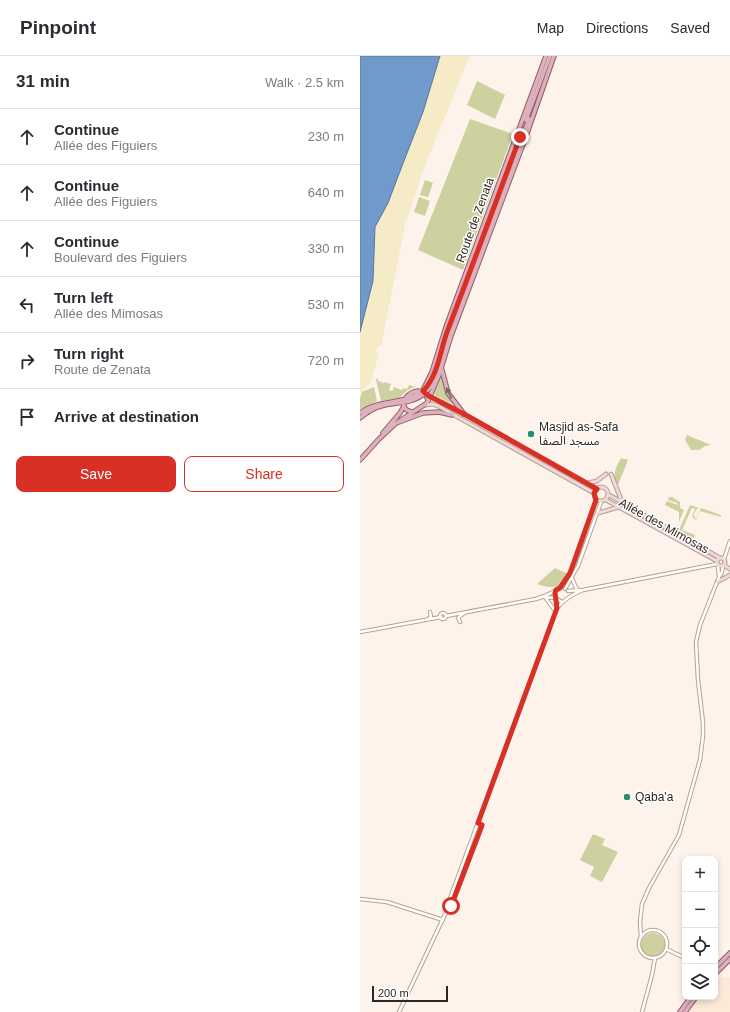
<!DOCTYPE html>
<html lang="en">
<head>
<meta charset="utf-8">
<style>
	body { margin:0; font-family:Helvetica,"Noto Sans Arabic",sans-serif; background:#f7f7f7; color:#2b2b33 }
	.controls { position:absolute; right:12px; bottom:12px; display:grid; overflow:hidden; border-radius:8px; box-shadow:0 2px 6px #0003 }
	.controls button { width:36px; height:36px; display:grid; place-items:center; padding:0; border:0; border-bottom:1px solid #e1e1e2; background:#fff; color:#2b2b33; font:20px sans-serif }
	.scale { position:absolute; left:12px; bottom:10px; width:76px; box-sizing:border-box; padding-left:4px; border:2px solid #2f261d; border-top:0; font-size:11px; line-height:14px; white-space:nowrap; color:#2f261d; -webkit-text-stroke:3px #fff; paint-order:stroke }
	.stop { position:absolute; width:12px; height:12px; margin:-9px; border:3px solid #d93025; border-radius:50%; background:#fff }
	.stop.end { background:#d93025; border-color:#fff; box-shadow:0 1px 4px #0008 }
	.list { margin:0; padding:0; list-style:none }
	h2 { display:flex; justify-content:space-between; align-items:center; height:52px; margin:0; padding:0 16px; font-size:17px }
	h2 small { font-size:13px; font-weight:400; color:#7c7c81 }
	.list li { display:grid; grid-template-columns:26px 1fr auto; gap:12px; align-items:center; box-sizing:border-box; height:56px; padding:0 16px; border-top:1px solid #e1e1e2 }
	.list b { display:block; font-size:15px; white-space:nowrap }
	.list p { margin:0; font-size:13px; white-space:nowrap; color:#7c7c81 }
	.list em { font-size:13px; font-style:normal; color:#7c7c81 }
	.actions { display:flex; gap:8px; padding:12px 16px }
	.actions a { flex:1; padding:9px 0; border:1px solid #d93025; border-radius:8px; text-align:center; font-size:14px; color:#d93025 }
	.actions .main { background:#d93025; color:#fff }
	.icon { flex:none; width:22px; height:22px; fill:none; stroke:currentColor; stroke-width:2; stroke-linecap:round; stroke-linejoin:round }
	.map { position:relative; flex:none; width:370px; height:956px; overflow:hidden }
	header { display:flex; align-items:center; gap:24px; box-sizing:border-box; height:56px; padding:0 20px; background:#fff; border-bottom:1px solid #e1e1e2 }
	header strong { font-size:19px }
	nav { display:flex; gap:22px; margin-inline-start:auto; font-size:14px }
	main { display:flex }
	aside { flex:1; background:#fff }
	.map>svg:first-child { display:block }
</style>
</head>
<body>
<header>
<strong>Pinpoint</strong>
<nav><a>Map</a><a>Directions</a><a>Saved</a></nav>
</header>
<main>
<aside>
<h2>31 min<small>Walk · 2.5 km</small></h2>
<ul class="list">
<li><svg class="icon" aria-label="ahead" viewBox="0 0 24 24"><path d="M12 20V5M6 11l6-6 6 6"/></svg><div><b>Continue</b><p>Allée des Figuiers</p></div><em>230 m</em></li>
<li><svg class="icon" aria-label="ahead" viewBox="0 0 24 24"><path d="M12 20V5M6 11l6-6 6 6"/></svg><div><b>Continue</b><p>Allée des Figuiers</p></div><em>640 m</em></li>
<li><svg class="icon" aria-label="ahead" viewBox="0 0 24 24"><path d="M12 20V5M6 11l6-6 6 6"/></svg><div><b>Continue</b><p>Boulevard des Figuiers</p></div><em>330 m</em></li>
<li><svg class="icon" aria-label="left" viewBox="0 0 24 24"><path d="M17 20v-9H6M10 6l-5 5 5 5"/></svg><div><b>Turn left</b><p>Allée des Mimosas</p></div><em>530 m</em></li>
<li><svg class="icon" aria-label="right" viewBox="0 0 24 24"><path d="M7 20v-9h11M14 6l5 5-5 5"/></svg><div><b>Turn right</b><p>Route de Zenata</p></div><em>720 m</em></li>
<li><svg class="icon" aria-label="arrive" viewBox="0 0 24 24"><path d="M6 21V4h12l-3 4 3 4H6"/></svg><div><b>Arrive at destination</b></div></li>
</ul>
<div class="actions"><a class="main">Save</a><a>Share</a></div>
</aside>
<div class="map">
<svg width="370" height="956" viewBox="0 0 370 956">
	<rect width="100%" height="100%" fill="#fdf3ea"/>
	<path fill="#fde9d8" d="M365,921L370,922V956H329L340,941H355V924Z"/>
	<path fill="#cdd19f" d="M117,25L145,39L135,63L107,49Z
		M110,63L153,78L103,214L58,194Z
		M65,124L73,127L68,141L60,139Z
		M59,141L70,145L65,160L54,156Z
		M81,320L85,333L92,348L76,340L74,337Z
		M17,322L18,323V325L24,327L25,326L31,328L29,334L32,335L34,331L42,334L43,332L47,333L49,329L55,331L48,334L39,342L21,345L16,324Z
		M14,331L17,345L0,353V342L2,336Z
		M327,379L351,389L345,390L339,394H331L325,384Z
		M261,402L268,404L258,429C251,420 256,411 261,402Z
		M309,441H312L320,446V452L324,454L319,466V456L305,449L307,445L318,449L317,447L308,444Z
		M330,449L339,452L336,454L333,460H335V463H336L341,452L361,459V461L340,455L336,464L334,463L332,460L335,453L332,452L322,474L335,479L334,482H329L324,480L323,476L319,474Z
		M195,512L208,518C203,533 190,533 177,528Z
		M233,778L245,783L242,789L258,796L242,826L230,820L234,811L220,804Z
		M281 889a12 12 0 1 1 24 0a12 12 0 1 1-24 0Z"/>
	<path fill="#f5ebc6" d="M80,0H110L66,107L45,169L21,290H18L16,296L19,297L11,326C6,328 6,334 0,337V276L13,225L15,171L28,147L42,110L63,56Z"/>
	<path fill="#7099cc" stroke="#5c7698" d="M0,0H80L63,56L42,110L28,147L15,171L13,225L0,276Z"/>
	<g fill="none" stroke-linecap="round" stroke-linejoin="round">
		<defs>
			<path id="tertiary" d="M364,503L370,485
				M358,509L359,521
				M212,522L217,534
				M205,533L218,510L241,446
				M208,535L220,534
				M185,541L195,542L202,546
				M185,541L195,555
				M197,552C204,544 212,538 223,534L357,508
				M80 560a3 3 0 1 1 6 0a3 3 0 1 1-6 0Z
				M86,560L176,543C196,537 206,529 214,509L236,444
				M69,562L71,561L70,556
				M100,566L98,562L104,557
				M0,576L81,561
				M0,843L27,846L83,864
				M88,852L92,849L121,773L122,769L118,767
				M279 888a14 14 0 1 1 28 0a14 14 0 1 1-28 0Z
				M281,881L280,866L282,848L289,832L319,779L340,704L343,680V667L338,624L336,586L340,569L359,521L362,516L363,509
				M306,893L325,902
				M39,956L88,852V848L197,552V544
				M282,956L292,919L295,902"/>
			<path id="secondary" d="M69,340L104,358L237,433
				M65,349L72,348L78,350L234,437
				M251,418L262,446
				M228,427L237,425L246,418
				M234 438a7 7 0 1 1 14 0a7 7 0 1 1-14 0Z
				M249,439L360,502
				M246,444L357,505
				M238,457L259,451
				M357 506a4 4 0 1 1 8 0a4 4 0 1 1-8 0Z
				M364,509L370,513
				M357,526L370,519"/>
			<path id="primary" d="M166,64L190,0
				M82,314L88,337L104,358
				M64,332L72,316L86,271L186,0
				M52,356C32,352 52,328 65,337L68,344
				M0,357C22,341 49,351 68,330
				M0,362C6,357 13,352 21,350C36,346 52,348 64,338C79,325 82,294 89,276C115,205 142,134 169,63
				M39,366L63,357L79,356L92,359
				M23,377L40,357L44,350
				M0,404L19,383L35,368L67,347L79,319L91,280L165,83L194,0
				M355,912L370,897
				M355,918L370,903
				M320,956L331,941
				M325,956L336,941"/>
		</defs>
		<use href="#tertiary" stroke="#b9a18c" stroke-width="4.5"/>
		<use href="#secondary" stroke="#b9a18c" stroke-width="5"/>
		<use href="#primary" stroke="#905e67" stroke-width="5.5"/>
		<use href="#tertiary" stroke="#fff" stroke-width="2.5"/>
		<use href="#secondary" stroke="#eed8dd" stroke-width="3"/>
		<use href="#primary" stroke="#dcb0bc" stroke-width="3.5"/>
	</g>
	<defs><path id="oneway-solid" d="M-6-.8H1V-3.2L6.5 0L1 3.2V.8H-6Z"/></defs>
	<use fill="#7d6465" href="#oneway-solid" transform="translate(89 337) rotate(-115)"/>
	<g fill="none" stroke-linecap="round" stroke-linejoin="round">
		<path stroke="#d93025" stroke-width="5" d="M91,850L122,769L118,767L197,552L195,537L196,534L200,532L210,517L236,444L234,437L237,433L104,358L67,339L63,335C78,320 80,295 87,276C112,211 136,146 160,81"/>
	</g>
	<g fill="#248f6e" stroke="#fff" stroke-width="1.5">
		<circle cx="171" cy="378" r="4"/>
		<circle cx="267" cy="741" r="4"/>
	</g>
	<g text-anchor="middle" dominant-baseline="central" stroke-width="3" stroke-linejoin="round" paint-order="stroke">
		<g font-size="12" fill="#2f261d" stroke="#fff">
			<text transform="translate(115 164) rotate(-70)">Route de Zenata</text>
			<text transform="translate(304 470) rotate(29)">Allée des Mimosas</text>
		</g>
		<g font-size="12" fill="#2f261d" stroke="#fff" text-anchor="start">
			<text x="179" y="371">Masjid as-Safa<tspan x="179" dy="14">مسجد الصفا</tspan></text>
			<text x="275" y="741">Qaba'a</text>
		</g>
	</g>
</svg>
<div class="controls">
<button>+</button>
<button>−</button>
<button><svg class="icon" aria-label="locate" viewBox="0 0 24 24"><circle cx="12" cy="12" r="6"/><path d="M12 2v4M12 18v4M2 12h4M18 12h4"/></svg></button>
<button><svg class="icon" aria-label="layers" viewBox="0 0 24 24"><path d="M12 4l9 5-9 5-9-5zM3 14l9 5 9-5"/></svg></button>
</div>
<div class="scale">200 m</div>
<div class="stop" style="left:91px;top:850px"></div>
<div class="stop end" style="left:160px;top:81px"></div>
</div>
</main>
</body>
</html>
